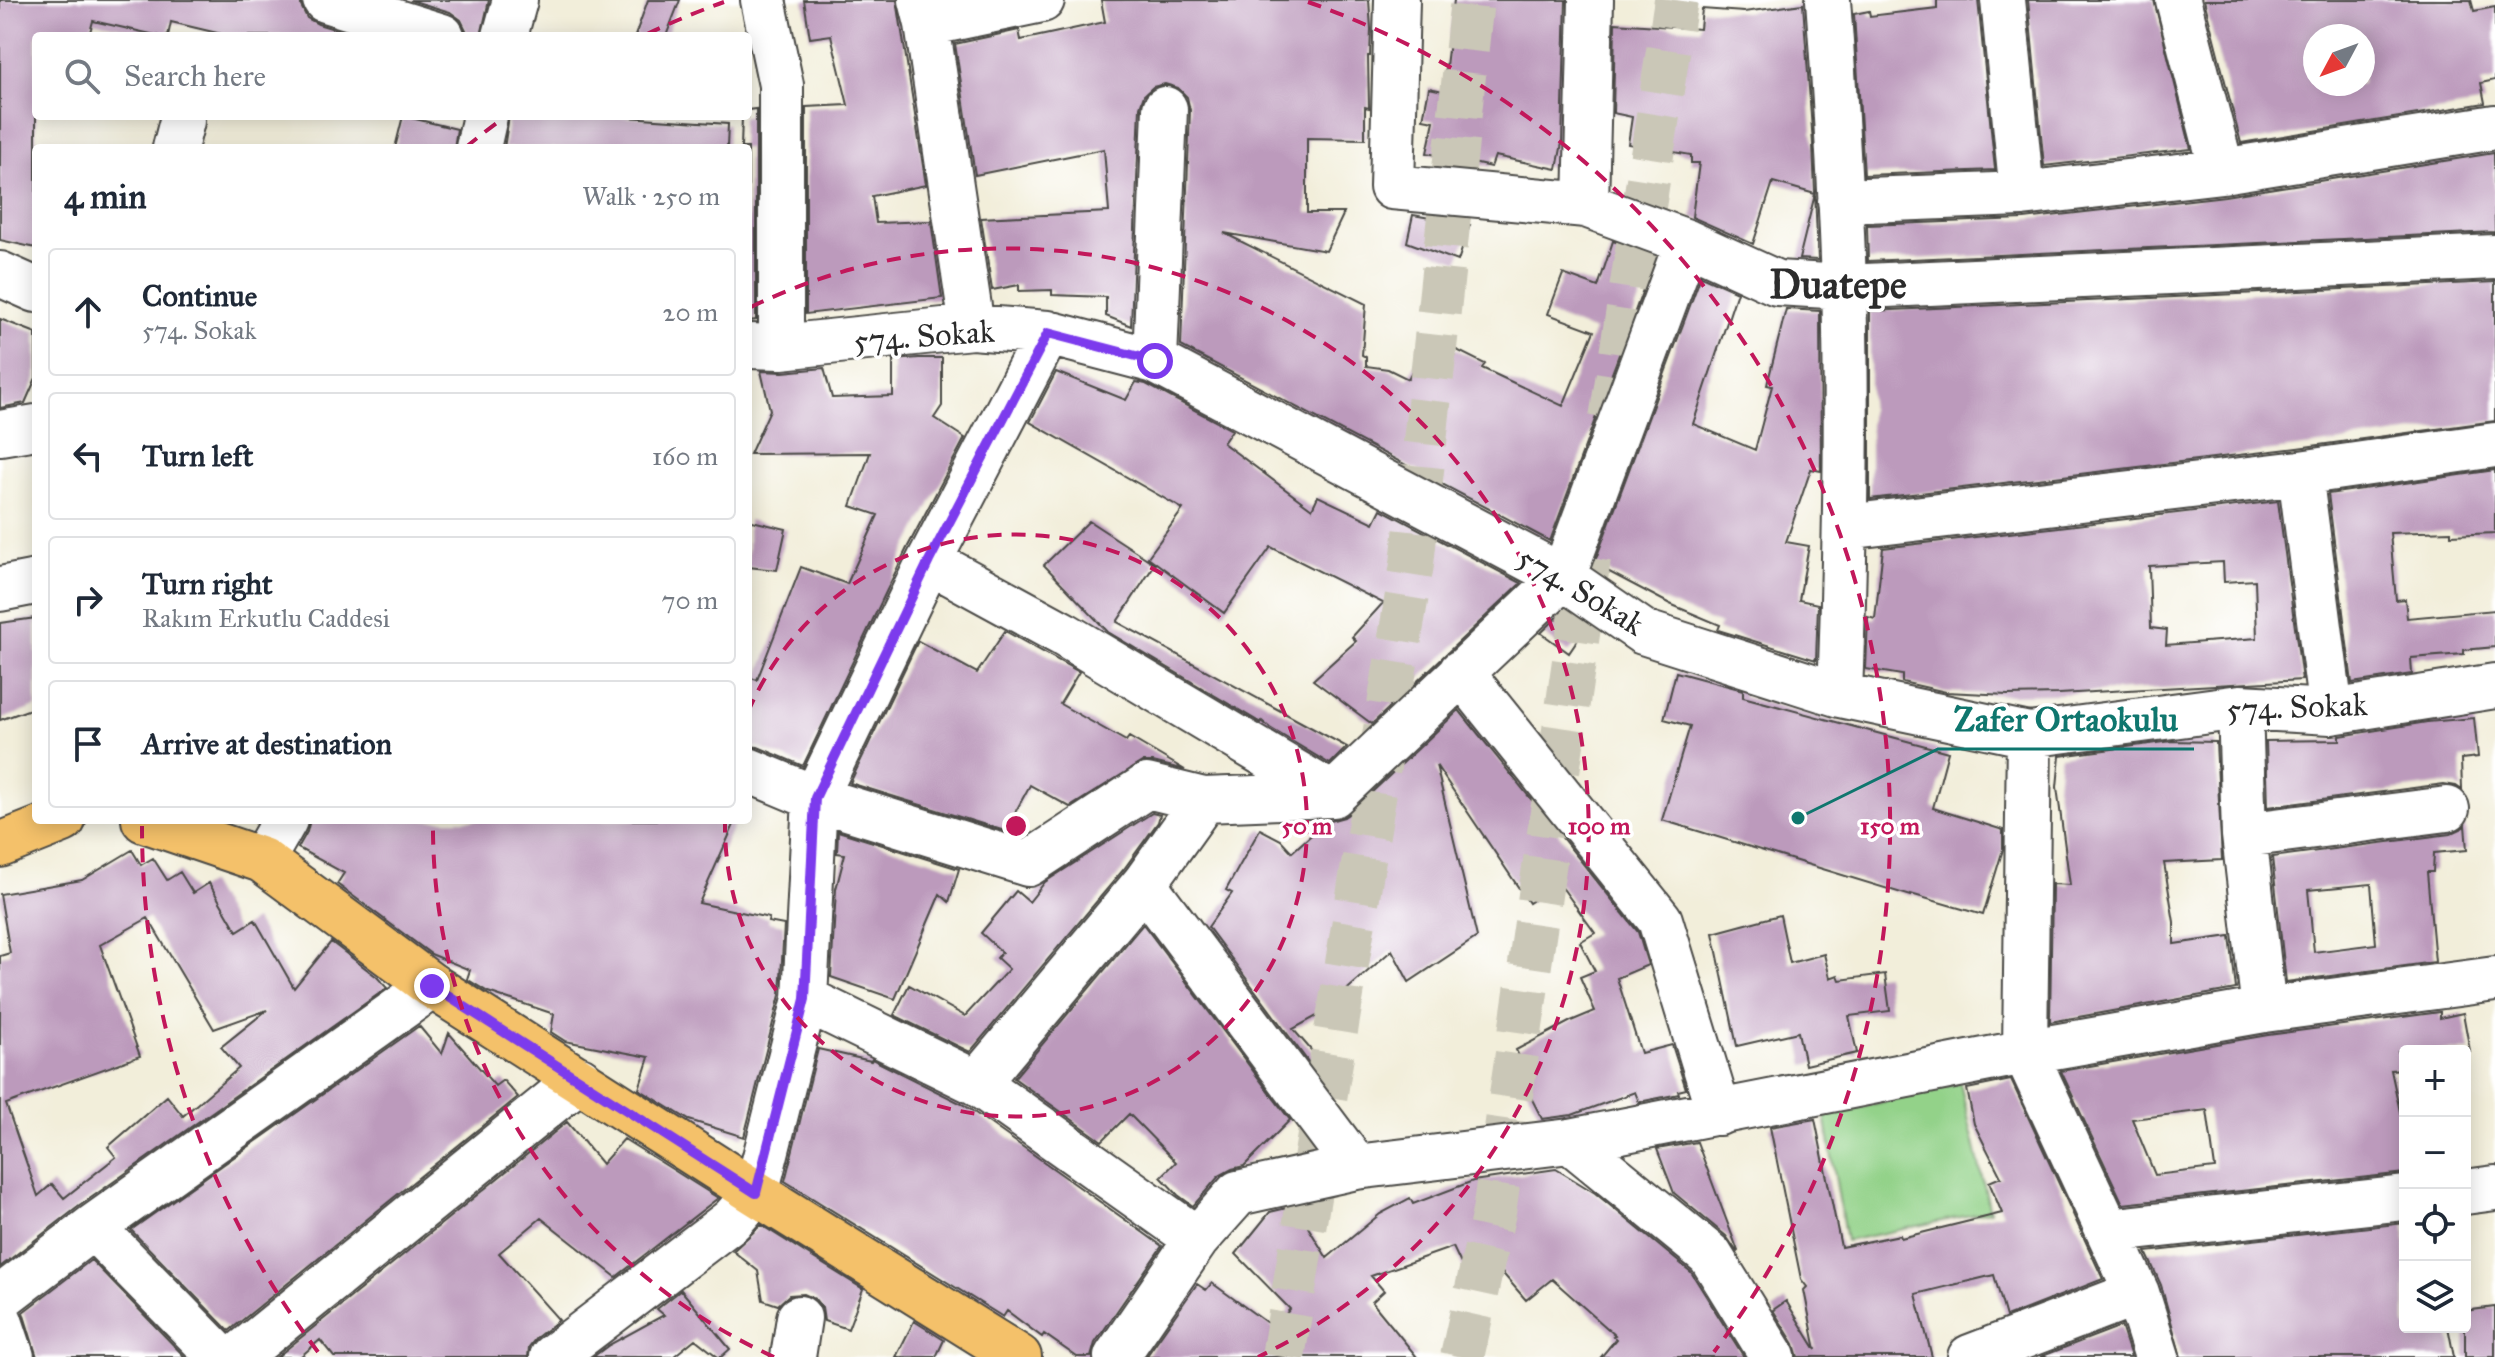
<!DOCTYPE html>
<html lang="en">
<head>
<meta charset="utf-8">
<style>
	body { margin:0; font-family:"IM FELL Great Primer",serif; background:#f6f6f7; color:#1f2937 }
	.controls { position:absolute; right:24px; bottom:24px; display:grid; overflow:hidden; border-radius:8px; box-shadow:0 4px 20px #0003 }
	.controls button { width:72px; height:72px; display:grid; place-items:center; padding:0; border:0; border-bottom:2px solid #e0e1e3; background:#fff; color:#1f2937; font:40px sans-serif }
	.compass { position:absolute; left:2303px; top:24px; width:72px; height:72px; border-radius:50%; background:#fff; box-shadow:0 4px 20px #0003; rotate:229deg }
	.stop { position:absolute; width:24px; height:24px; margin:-18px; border:6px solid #7c3aed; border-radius:50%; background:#fff }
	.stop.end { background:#7c3aed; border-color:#fff; box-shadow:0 2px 8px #0008 }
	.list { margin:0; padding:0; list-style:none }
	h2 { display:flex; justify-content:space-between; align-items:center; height:104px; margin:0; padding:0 32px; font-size:34px }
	h2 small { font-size:26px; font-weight:400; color:#747a83 }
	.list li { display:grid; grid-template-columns:52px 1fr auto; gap:24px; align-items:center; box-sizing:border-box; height:128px; margin:0 16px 16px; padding:0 16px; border:2px solid #e0e1e3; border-radius:8px }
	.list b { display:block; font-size:30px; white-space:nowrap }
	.list p { margin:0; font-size:26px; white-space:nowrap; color:#747a83 }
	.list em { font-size:26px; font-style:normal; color:#747a83 }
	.icon { flex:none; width:44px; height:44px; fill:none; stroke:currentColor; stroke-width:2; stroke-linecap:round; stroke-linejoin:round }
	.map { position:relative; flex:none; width:2495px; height:1357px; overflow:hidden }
	.search { position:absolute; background:#fff; box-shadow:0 4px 20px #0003; left:32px; top:32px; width:720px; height:88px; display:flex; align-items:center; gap:20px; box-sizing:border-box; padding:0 28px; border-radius:8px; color:#747a83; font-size:30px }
	.panel { position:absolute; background:#fff; box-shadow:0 4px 20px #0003; left:32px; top:144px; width:720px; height:680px; border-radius:8px }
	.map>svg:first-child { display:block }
</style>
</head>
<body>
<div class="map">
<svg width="2495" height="1357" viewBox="0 0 2495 1357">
	<rect width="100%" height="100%" fill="#fff"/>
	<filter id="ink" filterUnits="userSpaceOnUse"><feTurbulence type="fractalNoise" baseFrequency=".0125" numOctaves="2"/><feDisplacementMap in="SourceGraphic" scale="16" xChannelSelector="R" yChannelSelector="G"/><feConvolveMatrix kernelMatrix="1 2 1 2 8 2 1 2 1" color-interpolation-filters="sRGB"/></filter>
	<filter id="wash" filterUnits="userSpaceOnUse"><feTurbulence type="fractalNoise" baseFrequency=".006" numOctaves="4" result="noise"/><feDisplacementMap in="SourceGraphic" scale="32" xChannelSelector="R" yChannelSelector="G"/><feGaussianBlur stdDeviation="1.8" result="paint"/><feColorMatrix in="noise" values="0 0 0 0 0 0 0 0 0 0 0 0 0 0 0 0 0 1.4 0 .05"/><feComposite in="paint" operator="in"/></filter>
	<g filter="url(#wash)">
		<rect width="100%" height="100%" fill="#f2eeda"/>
		<path fill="#93d289" stroke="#5f7e5a" stroke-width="2" d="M1960,1083L1990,1211L1846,1241L1825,1116Z"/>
		<g id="blocks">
			<path fill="#bc9abc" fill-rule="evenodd" d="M0,0H301V6L307,18L318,24L357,36H230L171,22L168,36H160L93,21L89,36H36V248L0,240Z
				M410,0H489L481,36H466V30L461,20L450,12Z
				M648,0H680L666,36H635Z
				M804,0H897L926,185L872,196L876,223L931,221L942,298L806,314V107L848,105L831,35L810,38Z
				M1101,0H1369L1371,29L1370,56H1368L1369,108L1365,107V139L1307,138V213H1344L1326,251L1224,233L1366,304L1362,355L1366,357V366L1388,369L1408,379L1429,336L1485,364L1482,368L1563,406L1594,331L1548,314L1563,274L1598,287L1613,241L1655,257L1550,541L1181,346L1190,110L1187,97L1178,88L1165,84L1153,87L1144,95L1140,107L1131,326L1106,316V297L1052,295V290L1019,291V285L992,290L981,218L1109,212L1104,149L975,175L955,44L1019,30L1021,40L1105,22Z
				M1454,0H1566L1562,143L1557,169L1495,156L1491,167L1427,153L1434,121L1423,119L1429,88L1443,91Z
				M1937,0H1978L1995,170L1864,175L1854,14L1869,11L1870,16L1937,8Z
				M2028,0H2154L2191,149L2044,166Z
				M2204,0H2471L2474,11L2495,7V80L2481,83L2485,103L2241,143ZM2315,36H2363V84H2315Z
				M1803,4L1813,144L1816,216L1818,260L1799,259L1815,194L1773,182L1753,244L1692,217L1699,163H1691V155L1628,144L1632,117L1613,113L1615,23L1700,29L1702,9L1744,12Z
				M756,109V320L748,321V148H741L742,116L748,117V110Z
				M403,116L457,129L454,148H395Z
				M509,116H613L728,124L727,148H504Z
				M2494,153L2495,232L1868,261L1867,225L2024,219L2225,196Z
				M1413,215L1470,225L1458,261L1407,242Z
				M1701,276L1737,292L1693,424L1755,450L1772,386L1767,385L1786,309L1820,311L1821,471L1811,469L1786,542L1809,546L1799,600L1818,604L1816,660L1718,630L1720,625L1670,604L1594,564Z
				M2495,282V421L2297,448L1870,499V311Z
				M0,319L36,333V378L25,403L0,408Z
				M919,358H942V406L934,418L965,438L906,550L803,766L758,747L748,746V677L757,680L801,567L847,584L878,515L851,506L870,453L750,454L770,410L761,371L783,372L824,368L832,398L893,396V360Z
				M1056,372L1126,400L1136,382L1146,384L1232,430L1223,443L1312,509L1318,496L1374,523L1381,509L1521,583L1372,724L1313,680L1356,641L1352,637L1383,603L1271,547L1224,613L1148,557L1183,509L1030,422Z
				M2495,470V533L2451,535V531L2390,533L2396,600L2405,599L2407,618L2495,610V647L2464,650V654L2411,658L2412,674L2352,683L2328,494Z
				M2278,501L2302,680L2059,694L2008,695L1946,692L1902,682V675L1866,669L1868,617L1875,619L1883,548ZM2223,562L2224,582L2255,580L2257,638L2166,645L2167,630L2151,628L2149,566Z
				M748,520L786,529L777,570L748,567Z
				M1089,521L1155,564L1117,622L1347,747L1330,764L1270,728L1262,721L1261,723L1108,632L1044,565Z
				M1566,609L1588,625L1569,653L1541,633Z
				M36,618V707L0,720V623Z
				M1005,631L1079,672L1060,704L1126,741L1129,737L1185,770L1153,762H1142L1070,807L1030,785L1005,831L850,783L918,641L977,673Z
				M1676,672L1743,690V697L1948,752L1933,808L2003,830V849L1983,915L1911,894V896L1662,820L1690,726L1664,719Z
				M1459,710L1638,932L1648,965L1617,978L1641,1053L1672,1045L1686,1089L1678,1091L1679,1094L1639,1102L1635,1092L1572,1115L1542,1119L1518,1072L1525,1069L1516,1050L1571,1021L1595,1011L1580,977L1595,971L1580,942L1595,933L1559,883L1529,903L1436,765L1477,937L1409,982L1392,950L1317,1016L1293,1029L1323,1064L1315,1071L1208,927L1232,893L1226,890L1260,829L1281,840L1292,852L1326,822L1344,817L1350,813Z
				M2474,718L2478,757L2461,759L2462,790L2456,786L2444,784L2268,807L2266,741L2340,740V736L2427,722Z
				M2172,741L2216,742L2222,860L2164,863L2174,922V944L2230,936L2236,989L2050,1022L2052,884L2070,885L2057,787L2060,756Z
				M1152,813L1160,815L1158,822L1124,869L970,1052L894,1015L909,985L965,1016L1009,969L997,958L1002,952L981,933L1016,891L1029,902L1045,882Z
				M310,820H736L699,903L769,918L768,922L784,925L780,995L744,1137L689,1120L639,1089L649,1057L565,1041L551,1032L554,1014L488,992L467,979L470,970L431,954L337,884L344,873L298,848L307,832Z
				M2465,825L2467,850L2434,853L2433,872H2427L2435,962L2286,982L2272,857L2450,834L2461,829ZM2371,884L2376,944L2314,952L2308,890Z
				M838,831L959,869L949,902L940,894L895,999L831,977L836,889L845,854L837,853Z
				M132,850L141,865L153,858L167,880L180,872L193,893L209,883L237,931L255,920L294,988L331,942L377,977L387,988L78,1207L0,1267V956L10,953L0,894L82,880ZM148,918L214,1029L267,1010L221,1047L239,1068L183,1116L167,1096L108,1147L116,1157L64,1198L52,1184L38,1196L6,1104L140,1056L100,945Z
				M1780,915L1790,963L1824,954L1830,978L1838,975L1840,980L1885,974L1890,1011L1849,1016L1857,1053L1805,1065L1798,1032L1737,1046L1713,933Z
				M1143,924L1290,1120L1244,1166L1232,1169L1219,1176L1193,1206L1178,1195L1161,1177L1176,1162L1129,1114L1102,1141L1014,1078Z
				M2440,1012V1018L2463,1013L2470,1051H2398L2401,1069L2391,1070L2405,1135V1173L2123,1204L2061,1071L2268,1035ZM2207,1110L2215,1168L2155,1175L2132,1119Z
				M419,1026L442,1054L449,1033L495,1086L503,1080L518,1097L229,1331L131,1230Z
				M818,1049L871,1061L872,1059L964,1105L1162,1246L1095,1343L1091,1357H1077L1044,1334L1042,1337L1007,1311L1003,1317L785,1181Z
				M2011,1080L2103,1279L2006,1317L1994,1275L1916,1294L1932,1357H1798L1794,1344L1773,1310L1786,1301L1816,1350L1804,1290L1807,1287L1801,1279L1770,1127L1815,1119L1841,1247L1900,1235L1901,1238L2002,1213L1989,1182L2001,1177L1974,1124L1967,1089Z
				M567,1122L602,1164L624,1139L718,1198L616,1277L541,1218L499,1253L559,1320L536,1338L529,1347L528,1357H334L320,1340L300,1357H277Z
				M1697,1142L1738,1251L1737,1252L1726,1236L1674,1193L1657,1149Z
				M1556,1169L1595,1193L1691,1272L1744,1357H1601L1616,1339L1613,1336L1615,1335L1552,1279L1526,1300L1499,1269L1470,1283L1453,1247L1371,1276L1384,1291L1372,1302L1417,1357H1146L1197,1284L1206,1290L1212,1283L1274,1328L1290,1309L1236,1254L1270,1212L1295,1206L1327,1258L1380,1214L1410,1198L1413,1204L1473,1181Z
				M2405,1223V1327H2448L2454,1357H2181L2161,1285L2146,1252Z
				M761,1225L863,1289L848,1329L824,1321L822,1308L815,1299L804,1294L789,1295L778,1305L763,1300L758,1271L733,1251Z
				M91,1260L185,1357H37L23,1312Z
				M681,1290L730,1349L721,1357H718L695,1339L673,1357H593L609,1345L664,1315L657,1309Z
				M2495,1307V1357H2465V1311Z
				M914,1321L944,1340L936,1357H896Z
				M2121,1326L2131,1357H2040Z"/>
		</g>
	</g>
	<g filter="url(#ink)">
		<use href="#blocks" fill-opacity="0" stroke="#494845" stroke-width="2"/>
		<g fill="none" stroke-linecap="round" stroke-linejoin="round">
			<path stroke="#cac7b7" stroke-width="44" stroke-dasharray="44 22" stroke-linecap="butt" d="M1611,419L1676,0
				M1283,1357L1412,564L1472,0
				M1462,1357L1494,1212L1589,558"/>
			<defs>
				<path id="minor" d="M325,0L442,36
					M763,0L781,85V347
					M921,0L927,24L972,327
					M1397,0L1392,187L1586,205L1687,242L1777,283L1844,287L2495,257
					M1828,0C1835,95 1841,191 1844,286C1848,422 1845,558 1840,695
					M2003,0L2022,194
					M2178,0L2222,171
					M927,24L1042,0
					M505,36L515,0
					M175,148L182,121
					M478,148L485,116
					M1840,201L2022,194L2222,171L2495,127
					M1586,205L1591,0
					M0,274L36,290
					M748,346L781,347L972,327L1048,333L1155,361L1563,577L1643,632L1840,695L2029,735L2240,707L2331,712L2495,686
					M1155,361L1165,109
					M0,433L36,427
					M2300,473L2331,712
					M1846,527L2300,473L2495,445
					M929,561L1065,635L1333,795
					M0,589L36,582
					M1461,672L1660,920L1719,1113
					M2240,707L2244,835L2264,1010
					M2029,735L2025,1052L2137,1293L2157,1357
					M748,770L815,798L1028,864L1147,786L1204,800
					M2244,835L2447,809
					M262,860L285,820
					M1144,884L1356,1167
					M805,999L977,1083L1197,1239
					M977,1083L1144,884L1204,800L1333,795L1563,577L1687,242
					M1570,1141L1710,1255L1773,1357
					M2465,1192L2495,1188
					M93,1227L220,1357
					M2108,1231L2405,1198
					M0,1298L93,1227L432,986
					M0,1321L12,1357
					M237,1357L580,1079
					M552,1357L732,1220L756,1193L805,999L815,798L929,561L1048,333
					M793,1357L799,1318
					M1116,1357L1197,1239L1238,1193L1356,1167L1570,1141L2025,1052L2264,1010L2495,979
					M1970,1357L2137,1293"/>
				<path id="major" d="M144,820L262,860L432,986L756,1193L1019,1357
					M0,845L63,820"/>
			</defs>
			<use href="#minor" stroke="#494845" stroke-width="48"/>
			<use href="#major" stroke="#494845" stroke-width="48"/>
			<use href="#minor" stroke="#fff" stroke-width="44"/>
			<use href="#major" stroke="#f4c16a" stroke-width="44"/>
		</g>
	</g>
	<g fill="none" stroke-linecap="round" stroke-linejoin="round" filter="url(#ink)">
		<path stroke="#7c3aed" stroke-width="10" d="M432,986L756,1193L805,999L815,798L929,561L1048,333L1155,361"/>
	</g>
	<g fill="none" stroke="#c2185b" stroke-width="4" stroke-dasharray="14 10">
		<path d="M748 712A291 291 0 1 1 725 821"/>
		<path d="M774 1357A583 583 0 0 1 433 821M751 307A583 583 0 1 1 1258 1357"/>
		<path d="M318 1352A874 874 0 0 1 142 826M466 147A874 874 0 0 1 502 119M647 34A874 874 0 0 1 724 2M1308 2A874 874 0 0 1 1714 1352"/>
	</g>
	<g text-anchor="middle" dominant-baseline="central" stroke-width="7" stroke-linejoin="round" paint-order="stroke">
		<g font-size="32" fill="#2b2b2b" stroke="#fff">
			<text transform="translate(924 336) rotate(-4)">574. Sokak</text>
			<text transform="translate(1581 591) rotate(31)">574. Sokak</text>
			<text transform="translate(2297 707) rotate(-2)">574. Sokak</text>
		</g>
		<g font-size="40" font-weight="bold" fill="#2b2b2b" stroke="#fff">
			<text x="1838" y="284">Duatepe</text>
		</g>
	</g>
	<circle cx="1016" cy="826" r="12" fill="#c2185b" stroke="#fff" stroke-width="4"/>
	<g font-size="24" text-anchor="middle" font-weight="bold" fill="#c2185b" stroke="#fff" stroke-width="7" stroke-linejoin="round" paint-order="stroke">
		<text x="1307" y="834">50 m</text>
		<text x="1599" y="834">100 m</text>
		<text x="1890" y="834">150 m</text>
	</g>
	<path fill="none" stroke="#0f766e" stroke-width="3" d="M1798 818L1938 749H2194"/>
	<circle fill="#0f766e" stroke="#fff" stroke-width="3" cx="1798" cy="818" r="8"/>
	<g font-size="34" text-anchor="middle" font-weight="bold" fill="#0f766e" stroke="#fff" stroke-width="7" stroke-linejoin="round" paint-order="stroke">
		<text x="2066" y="731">Zafer Ortaokulu</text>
	</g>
</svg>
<div class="controls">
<button>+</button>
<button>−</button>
<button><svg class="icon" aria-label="locate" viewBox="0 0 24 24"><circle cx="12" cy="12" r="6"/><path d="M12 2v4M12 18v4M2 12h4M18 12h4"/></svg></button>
<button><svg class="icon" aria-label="layers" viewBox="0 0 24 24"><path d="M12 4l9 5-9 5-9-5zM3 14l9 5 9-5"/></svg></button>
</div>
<svg class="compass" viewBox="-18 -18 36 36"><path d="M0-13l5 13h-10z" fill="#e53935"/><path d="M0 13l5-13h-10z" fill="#747a83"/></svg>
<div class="stop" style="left:1155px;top:361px"></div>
<div class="stop end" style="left:432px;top:986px"></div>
<div class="search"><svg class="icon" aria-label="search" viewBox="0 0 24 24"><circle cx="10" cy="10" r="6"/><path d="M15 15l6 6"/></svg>Search here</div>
<section class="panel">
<h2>4 min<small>Walk · 250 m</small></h2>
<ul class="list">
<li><svg class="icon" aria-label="ahead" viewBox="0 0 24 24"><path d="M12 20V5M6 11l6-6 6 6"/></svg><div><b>Continue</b><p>574. Sokak</p></div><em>20 m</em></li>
<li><svg class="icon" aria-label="left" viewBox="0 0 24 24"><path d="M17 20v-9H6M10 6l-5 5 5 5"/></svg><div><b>Turn left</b></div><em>160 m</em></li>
<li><svg class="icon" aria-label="right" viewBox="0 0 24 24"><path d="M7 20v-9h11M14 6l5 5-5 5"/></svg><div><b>Turn right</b><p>Rakım Erkutlu Caddesi</p></div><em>70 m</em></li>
<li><svg class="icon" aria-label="arrive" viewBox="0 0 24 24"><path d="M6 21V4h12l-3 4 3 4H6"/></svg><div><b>Arrive at destination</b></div></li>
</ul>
</section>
</div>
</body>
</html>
